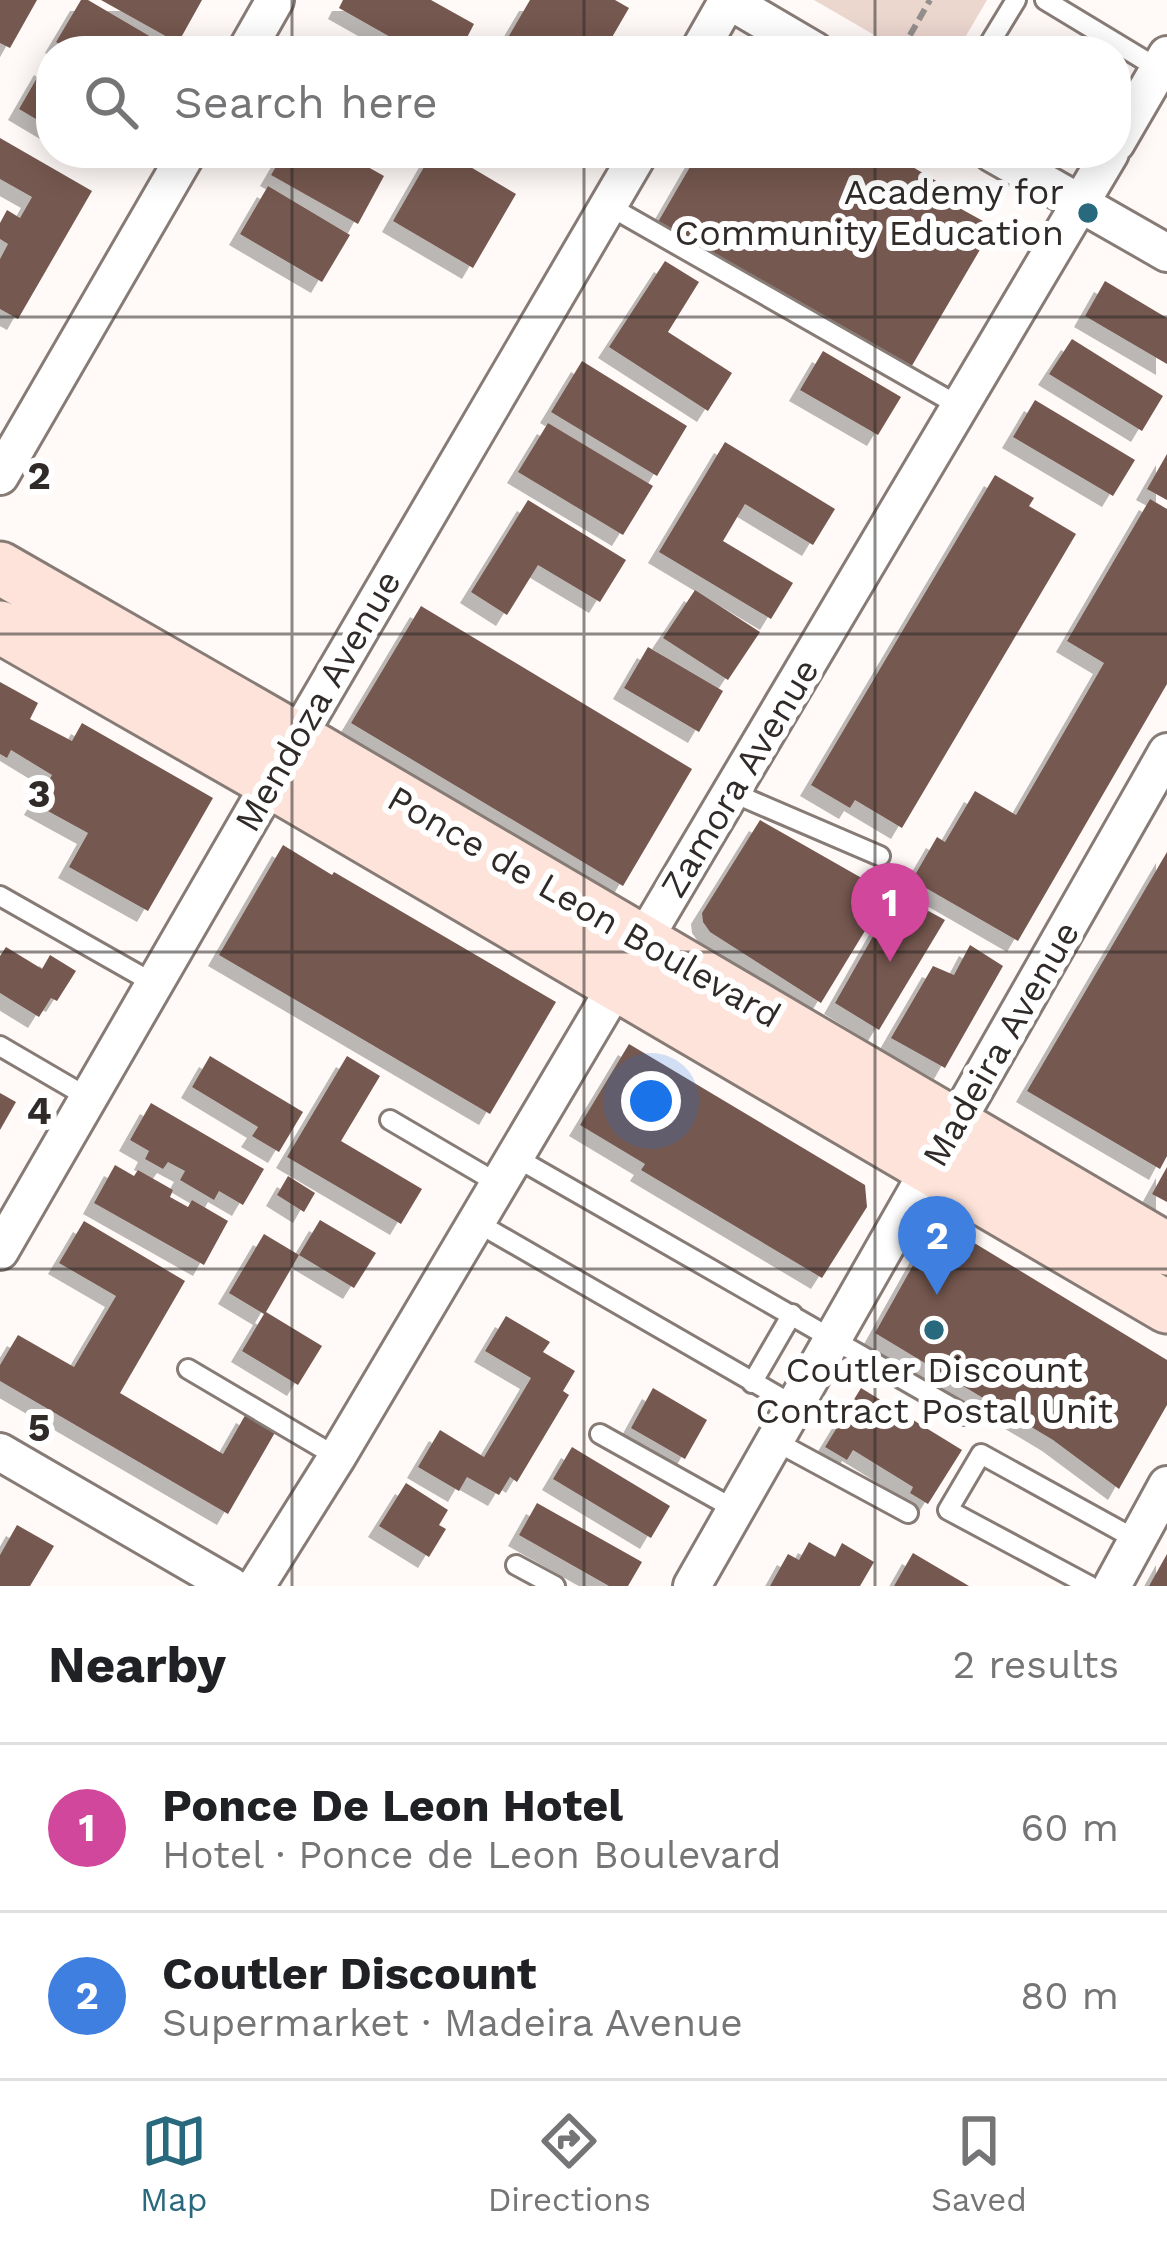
<!DOCTYPE html>
<html lang="en">
<head>
<meta charset="utf-8">
<style>
	body { margin:0; font-family:"Work Sans",sans-serif; background:#f6f6f6; color:#202124 }
	.you { position:absolute; left:651px; top:1101px; width:42px; height:42px; margin:-30px; border:9px solid #fff; border-radius:50%; background:#1a73e8; box-shadow:0 0 0 18px #1a73e833 }
	.badge { display:grid; place-items:center; width:78px; height:78px; border-radius:50%; background:#29697d; color:#fff; font-size:39px; font-weight:700 }
	.pin { position:absolute; translate:-50% -99px; filter:drop-shadow(0 3px 6px #0008) }
	.pin::after { content:''; position:absolute; top:63px; width:42px; height:36px; background:inherit; clip-path:polygon(0 0,100% 0,50% 100%) }
	.list { margin:0; padding:0; list-style:none }
	h2 { display:flex; justify-content:space-between; align-items:center; height:156px; margin:0; padding:0 48px; font-size:51px }
	h2 small { font-size:39px; font-weight:400; color:#757577 }
	.list li { display:grid; grid-template-columns:78px 1fr auto; gap:36px; align-items:center; box-sizing:border-box; height:168px; padding:0 48px; border-top:3px solid #e0e0e0 }
	.list b { display:block; font-size:45px; white-space:nowrap }
	.list p { margin:0; font-size:39px; white-space:nowrap; color:#757577 }
	.list em { font-size:39px; font-style:normal; color:#757577 }
	.icon { flex:none; width:66px; height:66px; fill:none; stroke:currentColor; stroke-width:2; stroke-linecap:round; stroke-linejoin:round }
	.map { position:relative; flex:none; width:1167px; height:1586px; overflow:hidden }
	.search { position:absolute; background:#fff; box-shadow:0 6px 30px #0003; left:36px; right:36px; top:36px; height:132px; display:flex; align-items:center; gap:30px; box-sizing:border-box; padding:0 42px; border-radius:48px; color:#757577; font-size:45px }
	.sheet { height:492px; background:#fff }
	nav { display:flex; justify-content:space-around; align-items:center; box-sizing:border-box; height:168px; border-top:3px solid #e0e0e0; background:#fff; font-size:33px; color:#757577 }
	nav a { display:grid; justify-items:center; gap:6px }
	nav .on { color:#29697d }
	.map>svg:first-child { display:block }
</style>
</head>
<body>
<div class="map">
<svg width="1167" height="1586" viewBox="0 0 1167 1586">
	<defs>
		<filter id="shadow"><feDropShadow dx="-11" dy="11" stdDeviation="0" flood-color="#0004"/></filter>
	</defs>
	<rect width="100%" height="100%" fill="#fff9f7"/>
	<path fill="#ecd7cf" d="M814,0H987L957,51H902Z"/>
	<path fill="#75594f" filter="url(#shadow)" d="M0,0H37L10,48L0,43Z
		M81,0H88L175,51H71L56,42Z
		M101,0H202L178,43Z
		M343,0H431L474,24L460,51H415L339,8Z
		M530,0H615L629,8L604,51H590L571,40L565,51H500Z
		M45,64L51,68V128L19,109Z
		M0,138L92,191L18,319L0,309V259L8,244L0,239V223L7,210L20,218L32,197L0,179Z
		M284,153H343L384,176L358,224L271,175Z
		M432,153H447L516,194L473,268L393,221Z
		M698,153H889L960,195L954,205L983,221L978,230L988,236L910,369L658,222Z
		M268,186L350,235L322,282L240,234Z
		M665,261L699,282L668,332L732,373L708,411L609,347Z
		M1105,281L1167,318V364L1085,316Z
		M1072,339L1163,396L1142,431L1049,374Z
		M823,351L901,397L878,435L800,390Z
		M582,361L687,426L657,476L551,412Z
		M1035,400L1135,460L1113,496L1013,437Z
		M548,423L653,486L623,535L518,472Z
		M725,442L835,509L813,545L745,504L723,541L793,583L771,619L659,552Z
		M1167,454V500L1147,489Z
		M995,475L1034,498L1029,506L1076,534L902,828L855,800L850,808L811,785Z
		M1150,499L1167,509V684L1018,941L912,880L937,837L945,842L975,791L1016,815L1104,663L1067,641Z
		M528,500L626,560L600,602L538,565L507,615L471,592Z
		M695,590L760,632L728,680L663,638Z
		M421,606L692,769L623,886L351,723Z
		M648,647L723,691L699,732L624,688Z
		M0,682L38,703L30,719L72,741L82,723L213,798L148,911L69,867L88,833L35,804L52,775L11,750L7,758L0,754Z
		M760,820L888,893L821,1003L710,932L703,922L702,913Z
		M283,845L332,875L334,872L556,1002L490,1114L219,955Z
		M1167,852V1156L1160,1169L1027,1091Z
		M897,894L945,920L879,1030L835,1003Z
		M970,945L1003,966L945,1068L891,1038L933,966L954,975Z
		M6,947L42,969L50,955L76,971L57,1001L51,998L39,1017L0,993V956Z
		M629,1044L865,1185L867,1207L822,1278L641,1170L645,1164L580,1125Z
		M210,1056L303,1112L279,1152L252,1136L258,1127L192,1087Z
		M347,1056L380,1076L341,1141L422,1189L401,1224L287,1157Z
		M0,1093L16,1102L0,1130Z
		M151,1103L264,1169L243,1205L219,1191L214,1200L180,1180L185,1171L168,1162L163,1169L145,1159L149,1151L130,1140Z
		M115,1165L134,1176L138,1170L173,1190L170,1197L188,1207L192,1200L228,1221L204,1265L94,1203Z
		M1167,1167V1202L1152,1194Z
		M288,1176L315,1193L304,1212L277,1195Z
		M320,1220L376,1253L354,1288L299,1255Z
		M84,1221L185,1281L120,1393L223,1454L247,1412L277,1429L228,1514L0,1381V1365L18,1335L74,1367L116,1296L59,1263Z
		M948,1227L1167,1360V1405L1119,1489L1053,1440L875,1333L930,1235Z
		M264,1234L299,1255L266,1312L322,1346L298,1385L242,1351L264,1314L229,1293Z
		M506,1316L550,1342L543,1352L575,1371L563,1391L569,1395L517,1482L510,1477L499,1495L467,1477L459,1491L418,1467L440,1430L484,1457L531,1378L485,1351Z
		M653,1388L707,1420L685,1459L631,1428Z
		M861,1388L962,1450L928,1504L910,1493L913,1487L853,1450L847,1460L825,1447Z
		M572,1447L670,1506L651,1538L553,1479Z
		M406,1483L448,1510L439,1525L446,1529L429,1557L379,1526Z
		M537,1503L642,1562L628,1586H609L519,1535Z
		M17,1525L54,1546L30,1586H0V1555Z
		M809,1542L835,1557L842,1543L874,1562L860,1586H770L788,1554L799,1560Z
		M913,1553L969,1586H894Z
		M1167,1554V1586H1149Z"/>
	<g fill="none" stroke-linecap="round" stroke-linejoin="round">
		<defs>
			<path id="lane" d="M1045,0L1159,69
				M985,51L1016,0
				M609,206L961,407
				M731,792L880,856
				M0,896L155,984
				M0,1046L89,1098
				M390,1120L499,1184
				M515,1157L965,1415
				M476,1222L795,1406
				M188,1369L337,1457
				M752,1383L792,1314
				M600,1434L736,1510
				M775,1441L908,1513
				M516,1565L555,1586
				M1090,1586L948,1510L981,1454L1137,1540"/>
			<path id="street" d="M728,0L815,51
				M246,51L275,0
				M699,51L728,0
				M1116,143L1167,55
				M992,153L1167,253
				M0,476L187,153
				M0,1251L271,782L639,153
				M0,1452L231,1586
				M256,1586L337,1457L1110,153
				M692,1586L1167,752
				M1112,1586L1167,1485"/>
			<path id="secondary" d="M0,568L296,738L1167,1249
				M0,627L271,782L1167,1307"/>
		</defs>
		<use href="#lane" stroke="#877b76" stroke-width="24"/>
		<use href="#street" stroke="#877b76" stroke-width="42"/>
		<use href="#secondary" stroke="#877b76" stroke-width="57"/>
		<path stroke="#948e8c" stroke-width="6" stroke-dasharray="12 6" stroke-linecap="butt" d="M901,51L930,0"/>
		<use href="#lane" stroke="#fff" stroke-width="18"/>
		<use href="#street" stroke="#fff" stroke-width="36"/>
		<use href="#secondary" stroke="#fde3d9" stroke-width="51"/>
	</g>
	<path fill="none" stroke="#302b29" stroke-width="3" stroke-opacity="0.55" d="M292,0V51M584,0V51M875,0V51M292,153V1586M584,153V1586M875,153V1586M0,317H1167M0,634H1167M0,952H1167M0,1269H1167"/>
	<g fill="#29697d" stroke="#fff" stroke-width="4.5">
		<circle cx="1088" cy="213" r="12"/>
		<circle cx="934" cy="1330" r="12"/>
	</g>
	<g text-anchor="middle" dominant-baseline="central" stroke-width="12" stroke-linejoin="round" paint-order="stroke">
		<g font-size="36" fill="#302b29" stroke="#fff" text-anchor="end">
			<text x="1064" y="192">Academy for<tspan x="1064" dy="41">Community Education</tspan></text>
			<text x="934" y="1370" text-anchor="middle">Coutler Discount<tspan x="934" dy="41">Contract Postal Unit</tspan></text>
		</g>
		<g font-size="36" fill="#302b29" stroke="#fff">
			<text transform="translate(318 701) rotate(-60)">Mendoza Avenue</text>
			<text transform="translate(740 778) rotate(-59)">Zamora Avenue</text>
			<text transform="translate(584 907) rotate(30)">Ponce de Leon Boulevard</text>
			<text transform="translate(1001 1044) rotate(-60)">Madeira Avenue</text>
		</g>
	</g>
	<g font-size="39" text-anchor="middle" font-weight="bold" fill="#302b29" stroke="#fff" stroke-width="12" stroke-linejoin="round" paint-order="stroke">
		<text x="39" y="489">2</text>
		<text x="39" y="807">3</text>
		<text x="39" y="1124">4</text>
		<text x="39" y="1441">5</text>
	</g>
</svg>
<div class="you"></div>
<div class="pin badge" style="left:890px;top:962px;background:#d1479c">1</div>
<div class="pin badge" style="left:937px;top:1295px;background:#3f7fe0">2</div>
<div class="search"><svg class="icon" aria-label="search" viewBox="0 0 24 24"><circle cx="10" cy="10" r="6"/><path d="M15 15l6 6"/></svg>Search here</div>
</div>
<section class="sheet">
<h2>Nearby<small>2 results</small></h2>
<ul class="list">
<li><span class="badge" style="background:#d1479c">1</span><div><b>Ponce De Leon Hotel</b><p>Hotel · Ponce de Leon Boulevard</p></div><em>60 m</em></li>
<li><span class="badge" style="background:#3f7fe0">2</span><div><b>Coutler Discount</b><p>Supermarket · Madeira Avenue</p></div><em>80 m</em></li>
</ul>
</section>
<nav>
<a class="on"><svg class="icon" aria-label="map" viewBox="0 0 24 24"><path d="M3 6l6-2 6 2 6-2v14l-6 2-6-2-6 2zM9 4v14M15 6v14"/></svg>Map</a>
<a><svg class="icon" aria-label="directions" viewBox="0 0 24 24"><path d="M12 3l9 9-9 9-9-9zM9 14v-3h6M13 9l2 2-2 2"/></svg>Directions</a>
<a><svg class="icon" aria-label="saved" viewBox="0 0 24 24"><path d="M7 4h10v16l-5-4-5 4z"/></svg>Saved</a>
</nav>
</body>
</html>
